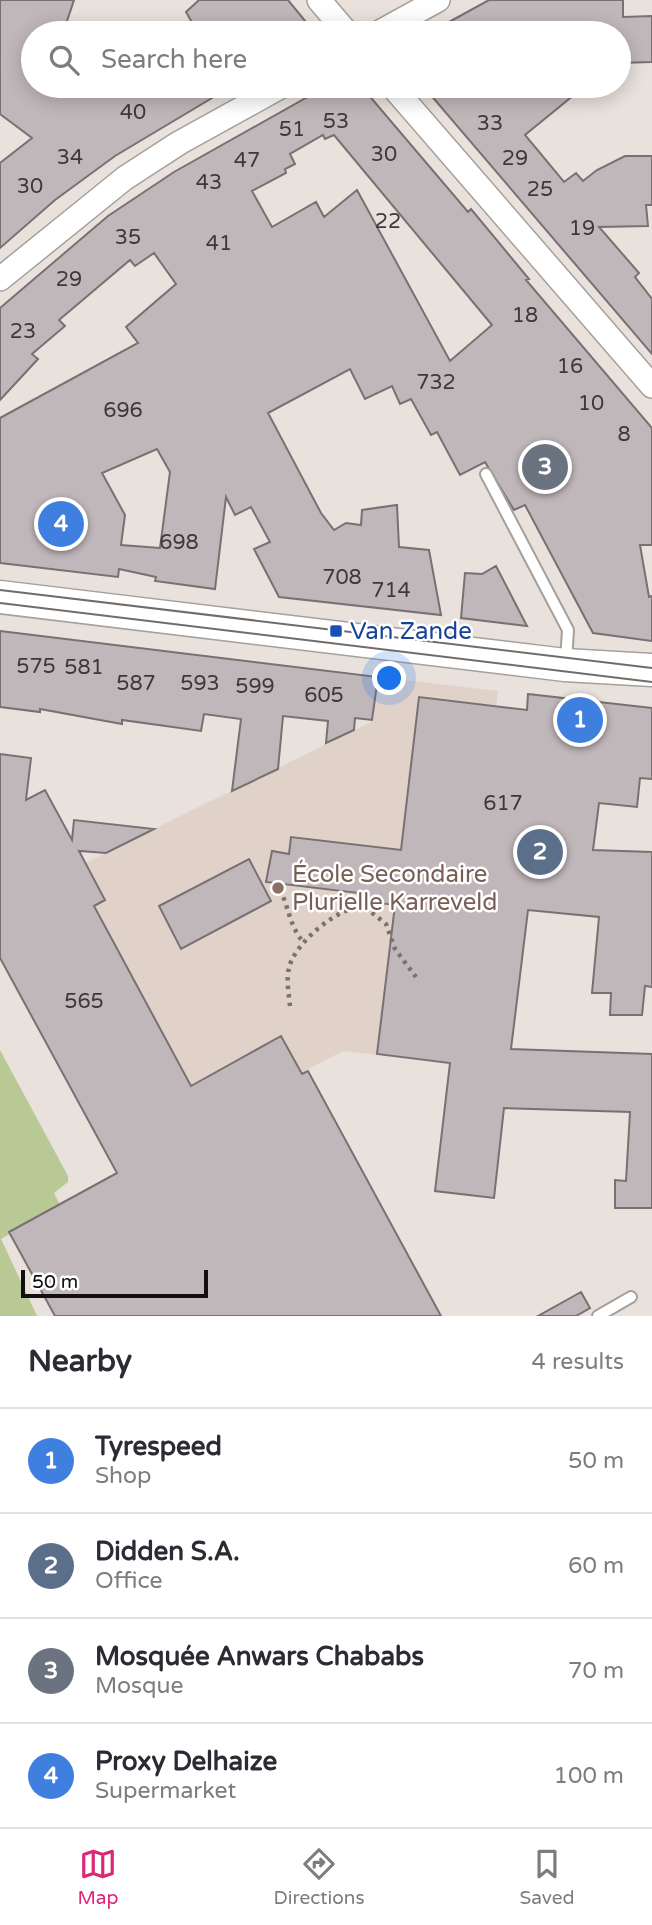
<!DOCTYPE html>
<html lang="en">
<head>
<meta charset="utf-8">
<style>
	body { margin:0; font-family:"Varela Round",sans-serif; background:#f2f2f3; color:#2b2b33 }
	.scale { position:absolute; left:21px; bottom:18px; width:187px; box-sizing:border-box; padding-left:7px; border:4px solid #120f0e; border-top:0; font-size:19px; line-height:24px; white-space:nowrap; color:#120f0e; -webkit-text-stroke:5px #fff; paint-order:stroke }
	.you { position:absolute; left:390px; top:679px; width:24px; height:24px; margin:-18px; border:5px solid #fff; border-radius:50%; background:#1a73e8; box-shadow:0 0 0 10px #1a73e833 }
	.badge { display:grid; place-items:center; width:46px; height:46px; border-radius:50%; background:#db2777; color:#fff; font-size:23px; font-weight:700 }
	.pin { position:absolute; translate:-50% -50%; border:4px solid #fff; box-shadow:0 2px 7px #0006 }
	.list { margin:0; padding:0; list-style:none }
	h2 { display:flex; justify-content:space-between; align-items:center; height:91px; margin:0; padding:0 28px; font-size:30px }
	h2 small { font-size:23px; font-weight:400; color:#7c7c81 }
	.list li { display:grid; grid-template-columns:46px 1fr auto; gap:21px; align-items:center; box-sizing:border-box; height:105px; padding:0 28px; border-top:2px solid #e1e1e2 }
	.list b { display:block; font-size:26px; white-space:nowrap }
	.list p { margin:0; font-size:23px; white-space:nowrap; color:#7c7c81 }
	.list em { font-size:23px; font-style:normal; color:#7c7c81 }
	.icon { flex:none; width:38px; height:38px; fill:none; stroke:currentColor; stroke-width:2; stroke-linecap:round; stroke-linejoin:round }
	.map { position:relative; flex:none; width:652px; height:1316px; overflow:hidden }
	.search { position:absolute; background:#fff; box-shadow:0 4px 18px #0003; left:21px; right:21px; top:21px; height:77px; display:flex; align-items:center; gap:18px; box-sizing:border-box; padding:0 24px; border-radius:38px; color:#7c7c81; font-size:26px }
	.sheet { height:511px; background:#fff }
	nav { display:flex; justify-content:space-around; align-items:center; box-sizing:border-box; height:98px; border-top:2px solid #e1e1e2; background:#fff; font-size:19px; color:#7c7c81 }
	nav a { display:grid; justify-items:center; gap:4px }
	nav .on { color:#db2777 }
	.map>svg:first-child { display:block }
</style>
</head>
<body>
<div class="map">
<svg width="652" height="1316" viewBox="0 0 652 1316">
	<rect width="100%" height="100%" fill="#e8e1dc"/>
	<path fill="#e1d2c9" d="M378,677L498,691L450,1063L343,1051L301,1073L281,1037L191,1086L73,869L373,721Z"/>
	<path fill="#b8c995" d="M0,1050L68,1176V1182L54,1193L60,1205L1,1239L37,1316H0Z"/>
	<path fill="#c0b7ba" stroke="#787072" stroke-width="2" fill-rule="evenodd" d="M0,0H74L63,33H33V86H232L115,156L55,200L0,248V163L32,138L0,114Z
		M199,0H288L315,33H198L186,12Z
		M489,0H623V17L652,16V62L619,63V33H429Z
		M327,86H361L468,212L471,209L529,279L526,280L652,428V545H640L649,597L652,596V641L593,633L525,505L514,510L485,462L460,475L437,432L431,435L411,399L400,404L392,386L365,399L350,369L268,413L321,513L334,530L346,523L361,525L362,510L397,505L399,547L429,550L441,615L279,597L254,549L270,542L251,507L235,515L226,497L215,589L155,581L156,577L119,569L118,577L0,563V418L138,343L126,327L176,284L154,253L135,266L130,260L59,320L65,326L32,354L38,359L0,400V308L108,216L174,172ZM323,135L325,139L334,135L492,325L450,361L357,190L324,217L316,202L272,227L252,191L286,173L285,169L295,164L290,154ZM157,449L170,472L160,548L121,545L125,515L102,473Z
		M423,86H585L525,135L564,182L576,173L583,181L597,170L625,156H652V205H646L648,226L599,227L639,273L635,277L652,299V354Z
		M496,566L527,626L461,618L465,573L482,574Z
		M0,631L378,677L372,720L355,718L354,730L326,743L328,721L283,716L278,769L232,791L241,719L204,714L201,731L122,720V724L40,709V712L0,707Z
		M528,694L652,708V779L640,778L637,807L599,803L593,850L652,852V987L645,986L642,1015H610L611,993H592L599,917L528,910L511,1049L652,1054V1208H615V1180L626,1181L630,1112L504,1108L494,1198L435,1191L450,1063L377,1054L395,905L358,900L359,893L266,882L272,851L289,854L291,837L401,850L419,697L527,710Z
		M0,754L31,758L26,800L45,790L72,840L74,820L154,829L106,853L79,851L105,900L94,906L191,1086L281,1036L302,1074L308,1071L441,1316H55L9,1232L117,1173L0,958Z
		M249,859L271,901L181,949L159,906Z
		M581,1292L590,1308L576,1316H538Z"/>
	<g fill="none" stroke-linecap="round" stroke-linejoin="round">
		<defs>
			<path id="lane" d="M486,474L568,630L566,661
				M598,1316L631,1297"/>
			<path id="street" d="M319,0L347,33
				M378,33L438,0
				M392,86L652,386
				M0,279L125,178L179,143L282,86"/>
			<path id="secondary" d="M0,597L565,665L652,670"/>
		</defs>
		<use href="#lane" stroke="#a69f9a" stroke-width="14"/>
		<use href="#street" stroke="#a69f9a" stroke-width="26"/>
		<use href="#secondary" stroke="#a69f9a" stroke-width="35"/>
		<path stroke="#787370" stroke-width="4.5" stroke-dasharray="3.5 5" stroke-linecap="butt" d="M276,882C289,903 288,925 304,943
			M351,896L355,906
			M367,899L365,907L386,924L395,949L416,977
			M290,1006C289,995 286,980 289,968C294,943 341,904 365,907"/>
		<use href="#lane" stroke="#fff" stroke-width="10"/>
		<use href="#street" stroke="#fff" stroke-width="23"/>
		<use href="#secondary" stroke="#fff" stroke-width="32"/>
		<path stroke="#706c69" stroke-width="2" d="M0,590L652,668
			M0,603L652,682"/>
	</g>
	<rect fill="#1a4fb4" stroke="#fff" stroke-width="2.5" x="329" y="624" width="14" height="14" rx="3.5"/>
	<circle fill="#8d6e63" stroke="#fff" stroke-width="2.5" cx="278" cy="888" r="7"/>
	<g text-anchor="middle" dominant-baseline="central" stroke-width="5" stroke-linejoin="round" paint-order="stroke">
		<g font-size="21" fill="#3e3939">
			<text x="133" y="112">40</text>
			<text x="336" y="121">53</text>
			<text x="490" y="123">33</text>
			<text x="292" y="129">51</text>
			<text x="384" y="154">30</text>
			<text x="70" y="157">34</text>
			<text x="515" y="158">29</text>
			<text x="247" y="160">47</text>
			<text x="209" y="182">43</text>
			<text x="30" y="186">30</text>
			<text x="540" y="189">25</text>
			<text x="388" y="221">22</text>
			<text x="582" y="228">19</text>
			<text x="128" y="237">35</text>
			<text x="219" y="243">41</text>
			<text x="69" y="279">29</text>
			<text x="525" y="315">18</text>
			<text x="23" y="331">23</text>
			<text x="570" y="366">16</text>
			<text x="436" y="382">732</text>
			<text x="591" y="403">10</text>
			<text x="123" y="410">696</text>
			<text x="624" y="434">8</text>
			<text x="179" y="542">698</text>
			<text x="342" y="577">708</text>
			<text x="391" y="590">714</text>
			<text x="36" y="666">575</text>
			<text x="84" y="667">581</text>
			<text x="136" y="683">587</text>
			<text x="200" y="683">593</text>
			<text x="255" y="686">599</text>
			<text x="324" y="695">605</text>
			<text x="503" y="803">617</text>
			<text x="84" y="1001">565</text>
		</g>
		<g font-size="24" fill="#164399" stroke="#fff" text-anchor="start">
			<text x="350" y="631">Van Zande</text>
		</g>
		<g font-size="24" fill="#785e54" stroke="#fff" text-anchor="start">
			<text x="292" y="874">École Secondaire<tspan x="292" dy="28">Plurielle Karreveld</tspan></text>
		</g>
	</g>
</svg>
<div class="scale">50 m</div>
<div class="you"></div>
<div class="pin badge" style="left:580px;top:720px;background:#3f7fe0">1</div>
<div class="pin badge" style="left:540px;top:852px;background:#5c6f8a">2</div>
<div class="pin badge" style="left:545px;top:467px;background:#6b7280">3</div>
<div class="pin badge" style="left:61px;top:524px;background:#3f7fe0">4</div>
<div class="search"><svg class="icon" aria-label="search" viewBox="0 0 24 24"><circle cx="10" cy="10" r="6"/><path d="M15 15l6 6"/></svg>Search here</div>
</div>
<section class="sheet">
<h2>Nearby<small>4 results</small></h2>
<ul class="list">
<li><span class="badge" style="background:#3f7fe0">1</span><div><b>Tyrespeed</b><p>Shop</p></div><em>50 m</em></li>
<li><span class="badge" style="background:#5c6f8a">2</span><div><b>Didden S.A.</b><p>Office</p></div><em>60 m</em></li>
<li><span class="badge" style="background:#6b7280">3</span><div><b>Mosquée Anwars Chababs</b><p>Mosque</p></div><em>70 m</em></li>
<li><span class="badge" style="background:#3f7fe0">4</span><div><b>Proxy Delhaize</b><p>Supermarket</p></div><em>100 m</em></li>
</ul>
</section>
<nav>
<a class="on"><svg class="icon" aria-label="map" viewBox="0 0 24 24"><path d="M3 6l6-2 6 2 6-2v14l-6 2-6-2-6 2zM9 4v14M15 6v14"/></svg>Map</a>
<a><svg class="icon" aria-label="directions" viewBox="0 0 24 24"><path d="M12 3l9 9-9 9-9-9zM9 14v-3h6M13 9l2 2-2 2"/></svg>Directions</a>
<a><svg class="icon" aria-label="saved" viewBox="0 0 24 24"><path d="M7 4h10v16l-5-4-5 4z"/></svg>Saved</a>
</nav>
</body>
</html>
